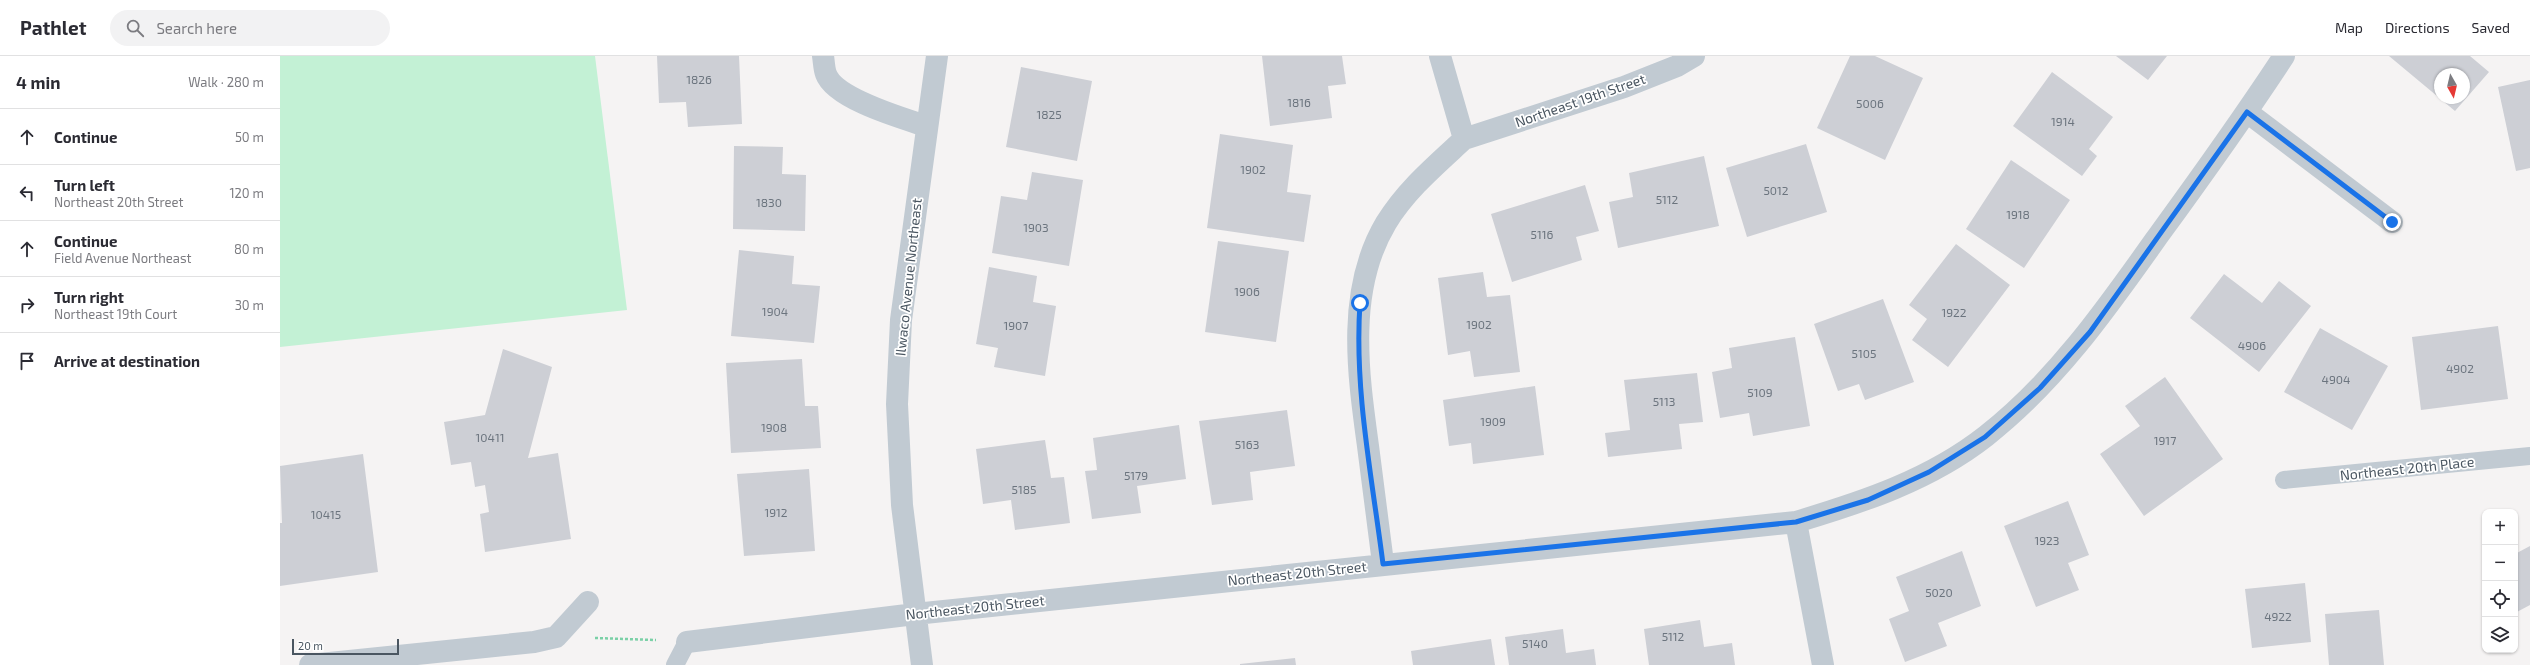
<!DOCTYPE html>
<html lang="en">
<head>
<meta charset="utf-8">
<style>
	body { margin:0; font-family:"Exo 2",sans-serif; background:#f2f2f3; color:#2b2b33 }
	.controls { position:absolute; right:12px; bottom:12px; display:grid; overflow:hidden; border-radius:8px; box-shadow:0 1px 3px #0004 }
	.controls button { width:36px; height:36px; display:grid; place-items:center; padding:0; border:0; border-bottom:1px solid #e1e1e2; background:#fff; color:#2b2b33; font:20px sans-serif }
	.compass { position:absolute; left:2154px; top:12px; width:36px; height:36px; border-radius:50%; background:#fff; box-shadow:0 1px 3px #0004; rotate:172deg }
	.scale { position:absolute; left:12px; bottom:10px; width:107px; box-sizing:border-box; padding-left:4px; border:2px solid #4a5661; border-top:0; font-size:11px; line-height:14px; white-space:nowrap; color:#4a5661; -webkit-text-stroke:3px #fff; paint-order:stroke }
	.stop { position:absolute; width:12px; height:12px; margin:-9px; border:3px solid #1a73e8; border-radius:50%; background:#fff }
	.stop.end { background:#1a73e8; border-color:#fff; box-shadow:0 1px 4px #0008 }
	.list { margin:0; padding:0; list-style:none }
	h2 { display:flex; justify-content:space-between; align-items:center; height:52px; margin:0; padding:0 16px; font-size:17px }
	h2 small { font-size:13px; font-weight:400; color:#7c7c81 }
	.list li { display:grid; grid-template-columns:26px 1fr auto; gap:12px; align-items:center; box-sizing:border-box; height:56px; padding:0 16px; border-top:1px solid #e1e1e2 }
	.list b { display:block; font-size:15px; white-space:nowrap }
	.list p { margin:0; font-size:13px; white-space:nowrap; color:#7c7c81 }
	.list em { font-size:13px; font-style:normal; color:#7c7c81 }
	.icon { flex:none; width:22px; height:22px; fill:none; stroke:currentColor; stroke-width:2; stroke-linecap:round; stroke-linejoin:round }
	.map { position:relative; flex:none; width:2250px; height:609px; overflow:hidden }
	header { display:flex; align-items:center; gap:24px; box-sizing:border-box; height:56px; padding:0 20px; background:#fff; border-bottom:1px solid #e1e1e2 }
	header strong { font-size:19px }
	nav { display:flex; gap:22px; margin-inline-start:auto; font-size:14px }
	.search { width:280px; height:36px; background:#f2f2f3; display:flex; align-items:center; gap:10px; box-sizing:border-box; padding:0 14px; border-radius:22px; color:#7c7c81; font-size:15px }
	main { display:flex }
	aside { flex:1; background:#fff }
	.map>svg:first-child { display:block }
</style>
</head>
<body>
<header>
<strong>Pathlet</strong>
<div class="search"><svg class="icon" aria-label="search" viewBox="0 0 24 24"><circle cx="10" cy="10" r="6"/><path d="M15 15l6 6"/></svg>Search here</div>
<nav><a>Map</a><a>Directions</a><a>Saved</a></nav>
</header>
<main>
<aside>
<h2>4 min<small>Walk · 280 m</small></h2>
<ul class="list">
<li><svg class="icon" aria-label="ahead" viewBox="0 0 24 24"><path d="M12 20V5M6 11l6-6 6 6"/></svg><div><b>Continue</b></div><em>50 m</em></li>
<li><svg class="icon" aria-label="left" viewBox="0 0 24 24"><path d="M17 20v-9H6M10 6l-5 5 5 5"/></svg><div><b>Turn left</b><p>Northeast 20th Street</p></div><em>120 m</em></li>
<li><svg class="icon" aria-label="ahead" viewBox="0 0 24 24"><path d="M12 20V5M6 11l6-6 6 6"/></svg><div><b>Continue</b><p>Field Avenue Northeast</p></div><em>80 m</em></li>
<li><svg class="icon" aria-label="right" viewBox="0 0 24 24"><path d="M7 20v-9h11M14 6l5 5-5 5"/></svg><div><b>Turn right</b><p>Northeast 19th Court</p></div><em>30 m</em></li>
<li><svg class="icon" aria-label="arrive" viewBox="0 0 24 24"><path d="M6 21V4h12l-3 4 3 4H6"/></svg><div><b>Arrive at destination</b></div></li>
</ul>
</aside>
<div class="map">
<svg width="2250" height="609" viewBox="0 0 2250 609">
	<rect width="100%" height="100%" fill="#f5f3f3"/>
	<path fill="#c3f1d5" d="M0,0H315L347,254L0,291Z"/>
	<path fill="#cdcfd5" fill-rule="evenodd" d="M377,0H459L462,68L408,71L406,46L379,47Z
		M982,0H1062L1066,28L1048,30L1052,62L990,70Z
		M1570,0H1595L1643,22L1605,104L1537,72Z
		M1836,0H1887L1868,24Z
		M2109,0H2190L2209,16L2175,55ZM2160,18H2184V42H2160Z
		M741,11L812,25L797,105L726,91Z
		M1772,16L1833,61L1809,93L1817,100L1802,120L1733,70Z
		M2250,24V112L2236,115L2218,31Z
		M940,78L1013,89L1007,136L1031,139L1024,186L927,172Z
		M1526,88L1547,156L1467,181L1446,112Z
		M454,90L503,91L502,118L526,119L525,175L453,173Z
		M1424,100L1439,170L1338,192L1329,146L1353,141L1349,117Z
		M1731,104L1790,144L1744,212L1686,173Z
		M752,116L803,124L789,210L712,197L721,140L747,144Z
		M1305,129L1319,175L1296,181L1302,204L1232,226L1211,158Z
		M938,185L1009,195L996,286L925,276Z
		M1676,188L1730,229L1668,311L1632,284L1647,263L1629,249Z
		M459,194L514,200L512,228L540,230L534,287L451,280Z
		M709,211L757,220L753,246L776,250L765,320L714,311L718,292L696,288Z
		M1203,216L1207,241L1230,239L1240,316L1194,321L1190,295L1168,299L1158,222Z
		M1944,218L1982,247L1999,225L2031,250L1979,316L1910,262Z
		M1603,243L1634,326L1585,344L1579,328L1558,335L1534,268Z
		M2218,270L2228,343L2141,354L2132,281Z
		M2040,272L2108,310L2072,374L2004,336Z
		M1515,281L1530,370L1473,380L1469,357L1440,362L1432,316L1452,312L1449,292Z
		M223,293L272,311L248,402L278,397L291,483L205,496L200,458L209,456L205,429L195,431L191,406L171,409L164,366L205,359Z
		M522,303L525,350H538L541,392L451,397L446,307Z
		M1417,317L1423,366L1399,368L1402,393L1328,401L1325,377L1350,374L1344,324Z
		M1885,321L1943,403L1864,460L1820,398L1860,370L1845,350Z
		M1255,330L1264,399L1193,408L1191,387L1169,390L1163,344Z
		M1007,354L1015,410L970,416L973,444L932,449L919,365Z
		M899,369L906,423L857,430L861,457L812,463L805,415L817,414L813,382Z
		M765,384L771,422L784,421L790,467L735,474L731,444L703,448L696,393Z
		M83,398L98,516L0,530V467H2L0,410Z
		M529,413L535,495L464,500L457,418Z
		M1788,445L1809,499L1788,507L1799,534L1756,551L1724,470Z
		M2250,490V549L2235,557V498Z
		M1682,495L1701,550L1658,567L1667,590L1625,606L1609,563L1629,555L1616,521Z
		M2025,527L2031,586L1972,592L1965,533Z
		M2099,554L2104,609H2049L2045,558Z
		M1420,564L1424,591L1452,587L1455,609H1369L1364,573Z
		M1283,573L1286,597L1314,593L1316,609H1229L1225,581Z
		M1211,583L1215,609H1133L1131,595Z
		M1015,602L1016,609H960V608Z"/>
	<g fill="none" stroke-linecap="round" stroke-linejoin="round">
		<path stroke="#7ad0a6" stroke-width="2.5" stroke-dasharray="3 2" stroke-linecap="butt" d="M315,582L376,584"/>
		<path stroke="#c1cad2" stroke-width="18" d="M2004,424L2250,400
			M395,609L407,586"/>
		<path stroke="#c1cad2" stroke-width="22" d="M543,0C544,6 544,13 546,18C555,43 622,62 646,70
			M1967,56L2112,166
			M1184,83L1344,31L1397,10L1414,0
			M1516,466L1543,609
			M1103,507C1098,468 1093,429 1088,390C1078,317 1066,234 1106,167C1126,134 1156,109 1184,83L1160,0
			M407,586L635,558L1516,466C1583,446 1650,424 1706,380C1776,325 1827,252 1878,180C1921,121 1964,61 2004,0
			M30,609L254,586L276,581L308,546
			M642,609L622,449L617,348L621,264L657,0"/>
	</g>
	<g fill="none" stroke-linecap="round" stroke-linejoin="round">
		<path stroke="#1a73e8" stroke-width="5" d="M1080,247C1074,334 1092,421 1103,508L1516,466L1588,444L1649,416L1705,381L1760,332L1810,276L1967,56L2112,166"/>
	</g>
	<g text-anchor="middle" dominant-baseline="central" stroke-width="3.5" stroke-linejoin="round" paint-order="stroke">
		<g font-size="12" fill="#6b747e">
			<text x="419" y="23">1826</text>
			<text x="1019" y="46">1816</text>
			<text x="1590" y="47">5006</text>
			<text x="769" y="58">1825</text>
			<text x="1783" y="65">1914</text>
			<text x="973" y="113">1902</text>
			<text x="1496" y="134">5012</text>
			<text x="1387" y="143">5112</text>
			<text x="489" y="146">1830</text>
			<text x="1738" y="158">1918</text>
			<text x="756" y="171">1903</text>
			<text x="1262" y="178">5116</text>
			<text x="967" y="235">1906</text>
			<text x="495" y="255">1904</text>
			<text x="1674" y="256">1922</text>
			<text x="1199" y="268">1902</text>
			<text x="736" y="269">1907</text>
			<text x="1972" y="289">4906</text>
			<text x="1584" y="297">5105</text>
			<text x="2180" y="312">4902</text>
			<text x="2056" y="323">4904</text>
			<text x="1480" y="336">5109</text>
			<text x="1384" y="345">5113</text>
			<text x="1213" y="365">1909</text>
			<text x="494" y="371">1908</text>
			<text x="210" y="381">10411</text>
			<text x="1885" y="384">1917</text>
			<text x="967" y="388">5163</text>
			<text x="856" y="419">5179</text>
			<text x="744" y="433">5185</text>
			<text x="496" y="456">1912</text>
			<text x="46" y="458">10415</text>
			<text x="1767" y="484">1923</text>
			<text x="1659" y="536">5020</text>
			<text x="1998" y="560">4922</text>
			<text x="1393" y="580">5112</text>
			<text x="1255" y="587">5140</text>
		</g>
		<g font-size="14" fill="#4a5661" stroke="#fff">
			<text transform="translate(1300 44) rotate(-19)">Northeast 19th Street</text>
			<text transform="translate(628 221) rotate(-84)">Ilwaco Avenue Northeast</text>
			<text transform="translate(2127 412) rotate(-6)">Northeast 20th Place</text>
			<text transform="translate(1017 517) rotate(-6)">Northeast 20th Street</text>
			<text transform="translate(695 551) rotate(-6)">Northeast 20th Street</text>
		</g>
	</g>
</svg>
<div class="controls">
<button>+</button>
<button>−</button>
<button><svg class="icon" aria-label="locate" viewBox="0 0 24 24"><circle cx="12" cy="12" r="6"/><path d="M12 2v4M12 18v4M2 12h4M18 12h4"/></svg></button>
<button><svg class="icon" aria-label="layers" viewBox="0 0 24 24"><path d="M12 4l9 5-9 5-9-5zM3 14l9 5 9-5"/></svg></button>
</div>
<svg class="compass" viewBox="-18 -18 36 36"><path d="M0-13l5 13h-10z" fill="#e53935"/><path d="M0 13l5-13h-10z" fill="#7c7c81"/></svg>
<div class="scale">20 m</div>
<div class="stop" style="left:1080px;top:247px"></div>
<div class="stop end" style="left:2112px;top:166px"></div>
</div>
</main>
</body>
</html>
